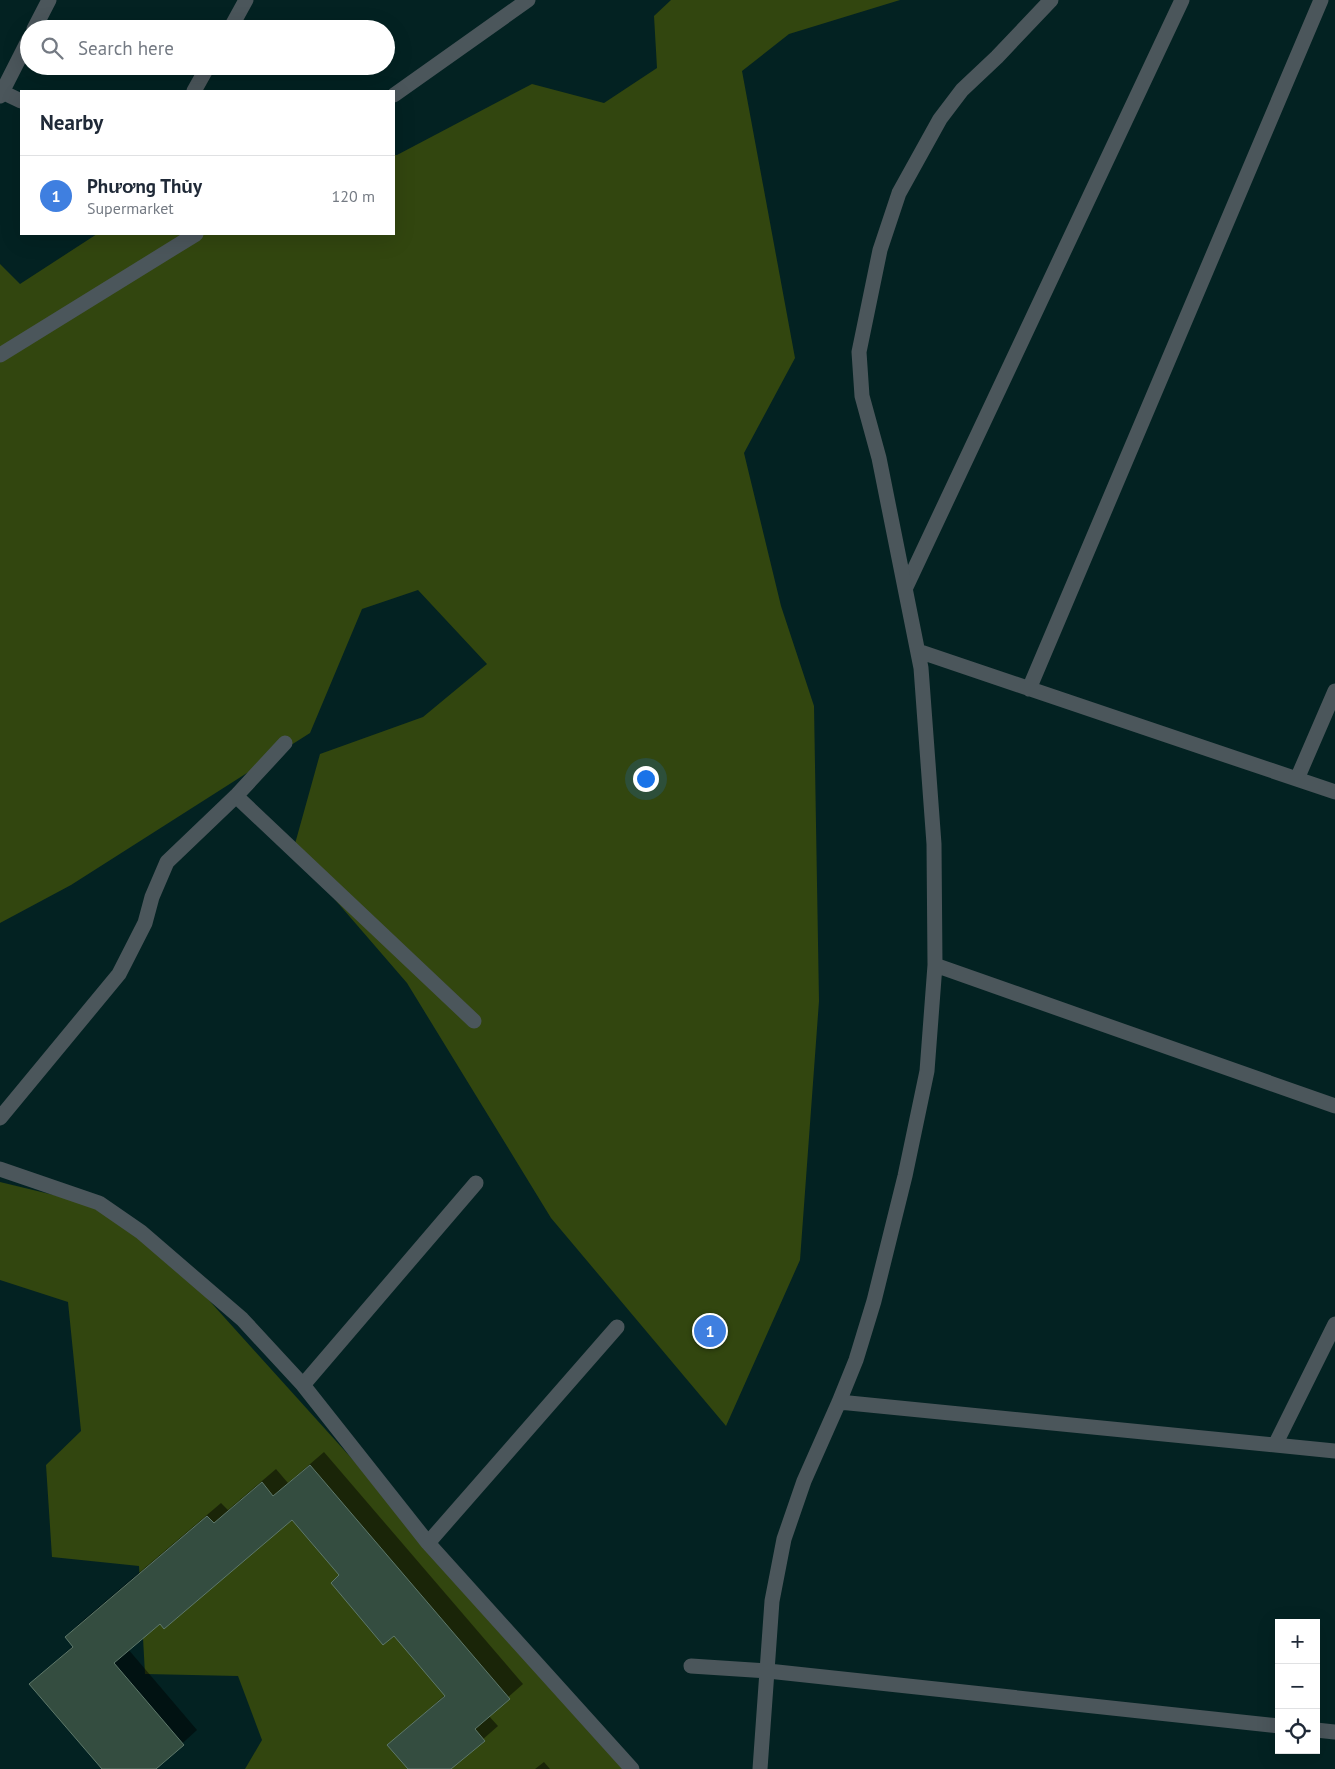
<!DOCTYPE html>
<html lang="en">
<head>
<meta charset="utf-8">
<style>
	body { margin:0; font-family:"PT Sans",sans-serif; background:#f2f2f3; color:#1f2937 }
	.controls { position:absolute; right:15px; bottom:15px; display:grid; overflow:hidden; border-radius:0px; box-shadow:0 5px 20px #0002 }
	.controls button { width:45px; height:45px; display:grid; place-items:center; padding:0; border:0; border-bottom:1px solid #e0e1e3; background:#fff; color:#1f2937; font:25px sans-serif }
	.you { position:absolute; left:645px; top:778px; width:18px; height:18px; margin:-12px; border:4px solid #fff; border-radius:50%; background:#1a73e8; box-shadow:0 0 0 8px #1a73e833 }
	.badge { display:grid; place-items:center; width:32px; height:32px; border-radius:50%; background:#1a73e8; color:#fff; font-size:16px; font-weight:700 }
	.pin { position:absolute; translate:-50% -50%; border:2px solid #fff; box-shadow:0 1px 5px #0006 }
	.list { margin:0; padding:0; list-style:none }
	h2 { display:flex; justify-content:space-between; align-items:center; height:65px; margin:0; padding:0 20px; font-size:21px }
	h2 small { font-size:16px; font-weight:400; color:#747a83 }
	.list li { display:grid; grid-template-columns:32px 1fr auto; gap:15px; align-items:center; box-sizing:border-box; height:80px; padding:0 20px; border-top:1px solid #e0e1e3 }
	.list b { display:block; font-size:19px; white-space:nowrap }
	.list p { margin:0; font-size:16px; white-space:nowrap; color:#747a83 }
	.list em { font-size:16px; font-style:normal; color:#747a83 }
	.icon { flex:none; width:28px; height:28px; fill:none; stroke:currentColor; stroke-width:2; stroke-linecap:round; stroke-linejoin:round }
	.map { position:relative; flex:none; width:1335px; height:1769px; overflow:hidden }
	.search { position:absolute; background:#fff; box-shadow:0 5px 20px #0002; left:20px; top:20px; width:375px; height:55px; display:flex; align-items:center; gap:12px; box-sizing:border-box; padding:0 18px; border-radius:28px; color:#747a83; font-size:19px }
	.panel { position:absolute; background:#fff; box-shadow:0 5px 20px #0002; left:20px; top:90px; width:375px; height:145px; border-radius:0px }
	.map>svg:first-child { display:block }
</style>
</head>
<body>
<div class="map">
<svg width="1335" height="1769" viewBox="0 0 1335 1769">
	<rect width="100%" height="100%" fill="#032222"/>
	<path fill="#32460f" d="M671,0H900L789,34L742,71L795,358L744,453L781,606L814,706L819,1001L800,1260L726,1426L551,1218L407,983L293,851L320,754L423,717L487,664L418,590L362,609L310,733L71,885L0,923V264L20,284L97,234H394V155H397L532,84L604,103L657,68L654,16Z
		M0,1182L116,1210L206,1297L632,1769H245L262,1740L238,1676L145,1674L139,1566L52,1557L46,1465L81,1431L68,1302L0,1280Z"/>
	<path fill="#0007" d="M324,1452L523,1684L488,1715L498,1726L449,1769H410L389,1745L446,1694L292,1519L160,1622L128,1649L197,1730L154,1769H104L31,1684L74,1645L66,1637L80,1623L221,1503L228,1510L276,1469L288,1483Z
		M544,1762L550,1769H535Z"/>
	<path fill="#344d40" stroke="#5e786a" d="M310,1465L510,1699L475,1729L485,1741L451,1769H408L387,1745L445,1696L394,1636L383,1645L331,1583L339,1575L292,1520L164,1629L160,1624L114,1663L184,1745L156,1769H102L29,1684L73,1647L65,1637L207,1516L214,1523L262,1482L273,1496Z"/>
	<g fill="none" stroke-linecap="round" stroke-linejoin="round">
		<path stroke="#4b565b" stroke-width="15" d="M906,587L1182,0"/>
		<path stroke="#4b565b" stroke-width="15" d="M34,29L49,0
			M230,29L246,0
			M0,91L21,101
			M194,91L208,66
			M394,95L528,0
			M0,96L29,39
			M0,355L196,234
			M918,651L1335,792
			M1029,689L1321,0
			M1297,779L1335,691
			M236,796L474,1021
			M935,965L1335,1106
			M0,1118L119,974L145,923L152,897L167,862L236,796L285,743
			M0,1169L99,1203L141,1232L242,1319L303,1385L428,1543L632,1769
			M303,1385L476,1183
			M839,1402L1335,1451
			M1275,1445L1335,1324
			M428,1543L617,1327
			M691,1666L768,1671L1279,1726
			M1316,1730L1335,1732
			M760,1769L772,1601L784,1539L804,1481L839,1402L856,1360L874,1301L905,1176L927,1071L935,965L934,844L921,668L879,458L862,396L859,352L880,250L899,193L940,119L962,90L997,57L1051,0"/>
	</g>
</svg>
<div class="controls">
<button>+</button>
<button>−</button>
<button><svg class="icon" aria-label="locate" viewBox="0 0 24 24"><circle cx="12" cy="12" r="6"/><path d="M12 2v4M12 18v4M2 12h4M18 12h4"/></svg></button>
</div>
<div class="you"></div>
<div class="pin badge" style="left:710px;top:1331px;background:#3f7fe0">1</div>
<div class="search"><svg class="icon" aria-label="search" viewBox="0 0 24 24"><circle cx="10" cy="10" r="6"/><path d="M15 15l6 6"/></svg>Search here</div>
<section class="panel">
<h2>Nearby<small></small></h2>
<ul class="list">
<li><span class="badge" style="background:#3f7fe0">1</span><div><b>Phương Thủy</b><p>Supermarket</p></div><em>120 m</em></li>
</ul>
</section>
</div>
</body>
</html>
